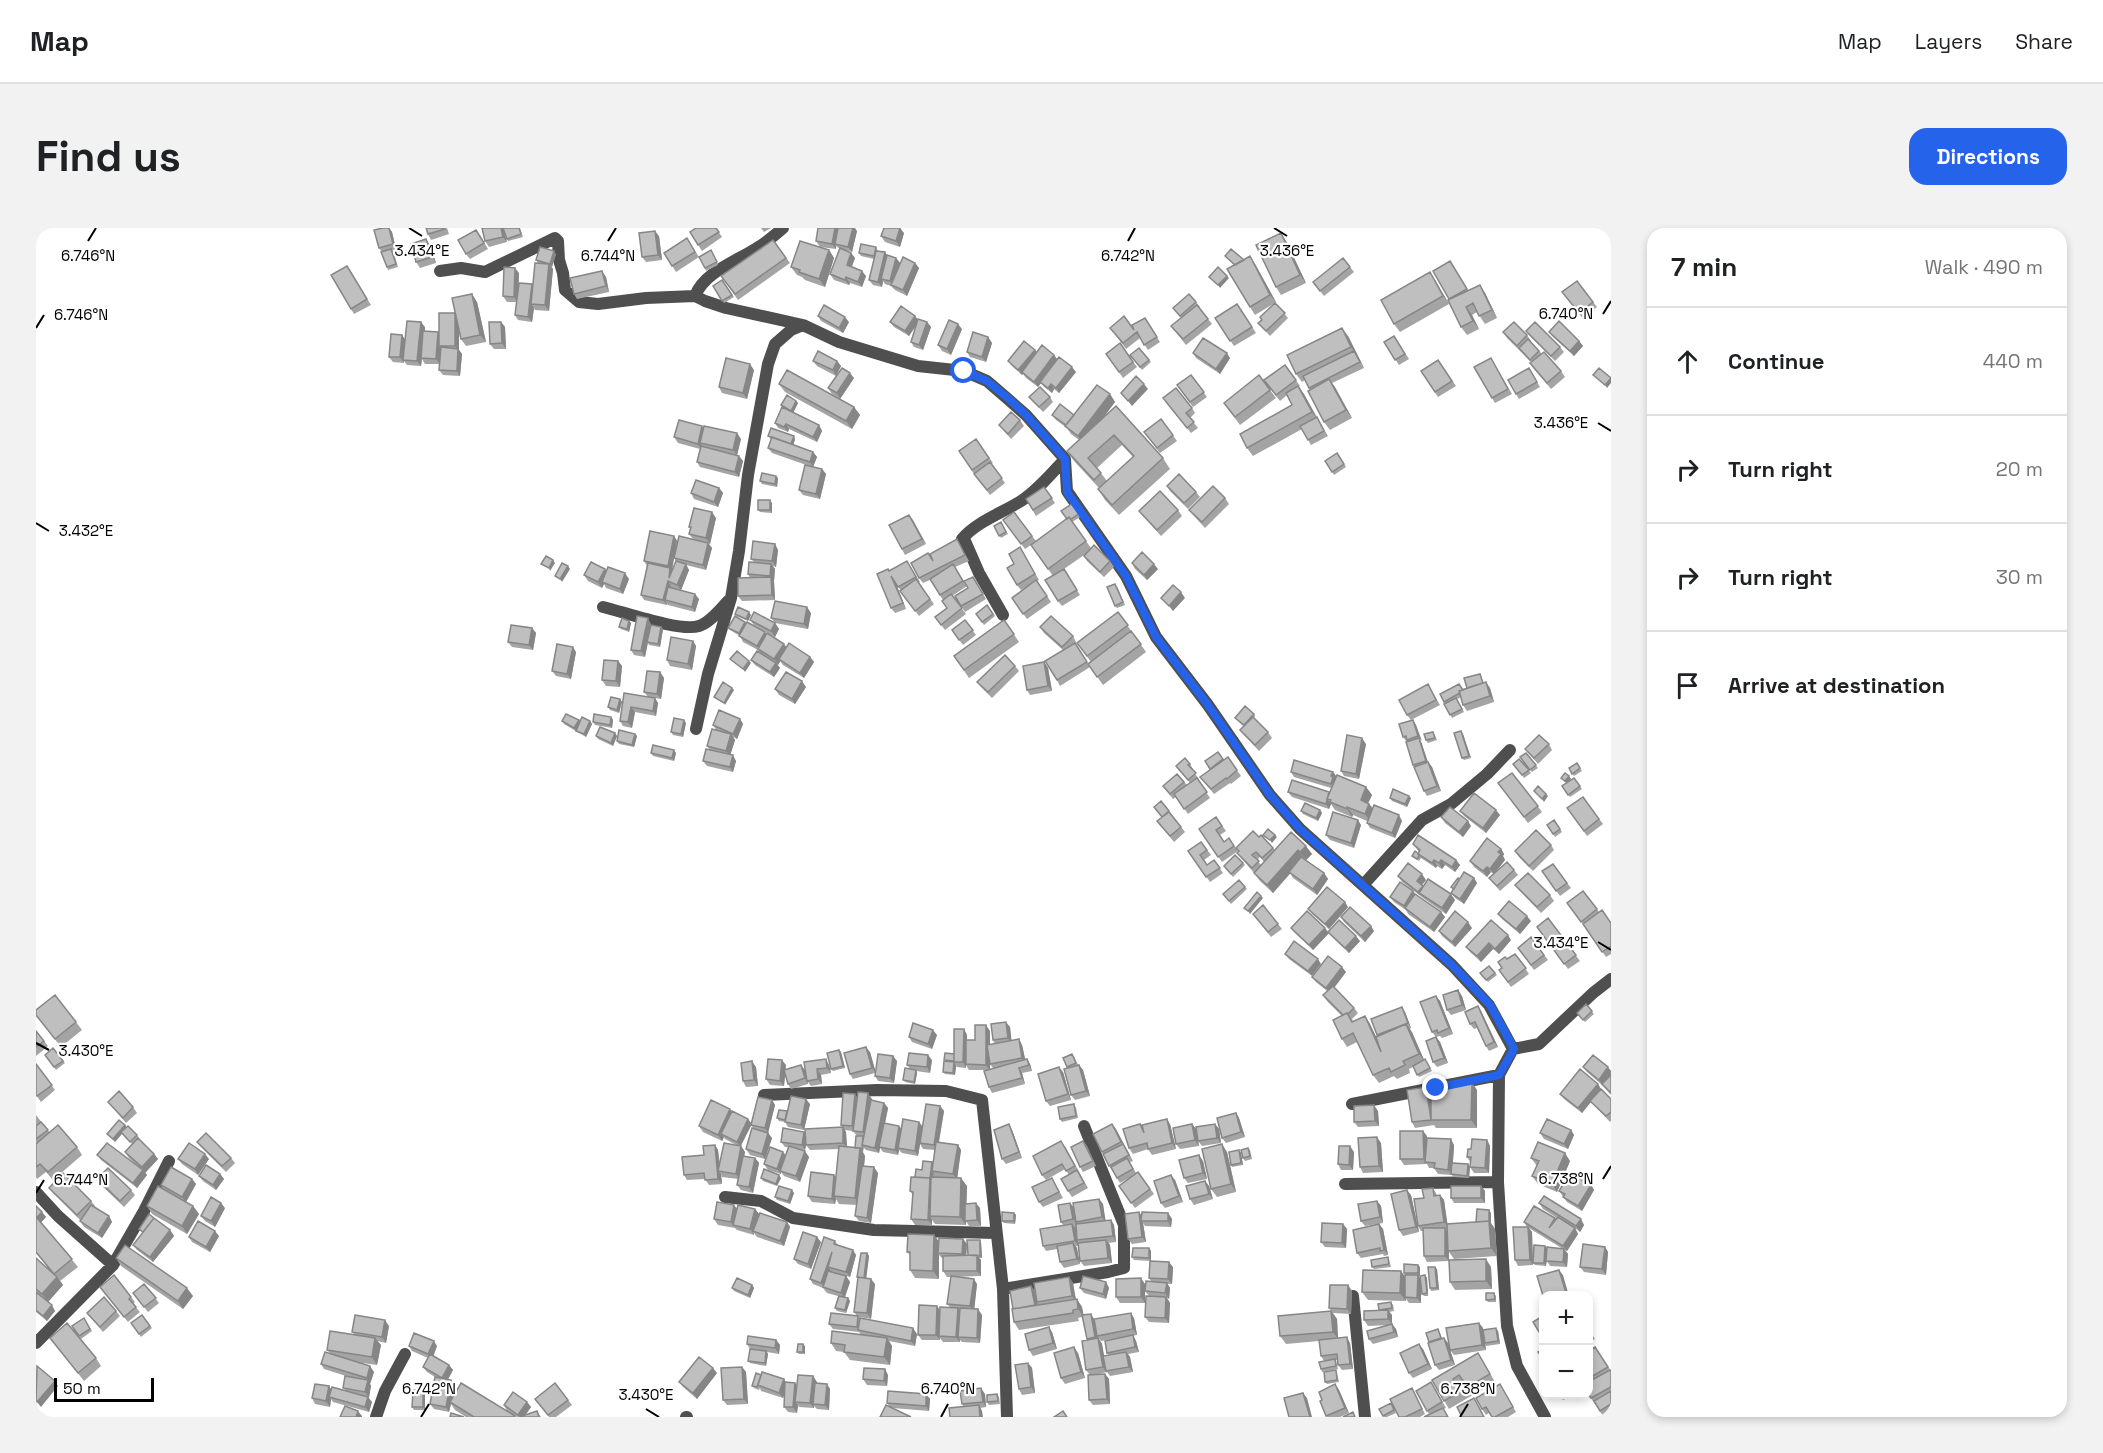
<!DOCTYPE html>
<html lang="en">
<head>
<meta charset="utf-8">
<style>
	body { margin:0; font-family:"Space Grotesk",sans-serif; background:#f2f2f2; color:#202124 }
	.controls { position:absolute; right:18px; bottom:18px; display:grid; overflow:hidden; border-radius:12px; box-shadow:0 3px 9px #0003 }
	.controls button { width:54px; height:54px; display:grid; place-items:center; padding:0; border:0; border-bottom:2px solid #e0e0e0; background:#fff; color:#202124; font:30px sans-serif }
	.scale { position:absolute; left:18px; bottom:15px; width:100px; box-sizing:border-box; padding-left:6px; border:3px solid #000; border-top:0; font-size:16px; line-height:21px; white-space:nowrap; color:#000; -webkit-text-stroke:4px #fff; paint-order:stroke }
	.stop { position:absolute; width:18px; height:18px; margin:-14px; border:4px solid #2563eb; border-radius:50%; background:#fff }
	.stop.end { background:#2563eb; border-color:#fff; box-shadow:0 2px 6px #0008 }
	.list { margin:0; padding:0; list-style:none }
	h2 { display:flex; justify-content:space-between; align-items:center; height:78px; margin:0; padding:0 24px; font-size:26px }
	h2 small { font-size:20px; font-weight:400; color:#757577 }
	.list li { display:grid; grid-template-columns:39px 1fr auto; gap:18px; align-items:center; box-sizing:border-box; height:108px; padding:0 24px; border-top:2px solid #e0e0e0 }
	.list b { display:block; font-size:22px; white-space:nowrap }
	.list em { font-size:20px; font-style:normal; color:#757577 }
	.icon { flex:none; width:33px; height:33px; fill:none; stroke:currentColor; stroke-width:2; stroke-linecap:round; stroke-linejoin:round }
	.map { position:relative; flex:none; width:1575px; height:1189px; overflow:hidden; border-radius:18px }
	header { display:flex; align-items:center; gap:36px; box-sizing:border-box; height:84px; padding:0 30px; background:#fff; border-bottom:2px solid #e0e0e0 }
	header strong { font-size:28px }
	nav { display:flex; gap:33px; margin-inline-start:auto; font-size:21px }
	.intro { display:flex; align-items:center; justify-content:space-between; box-sizing:border-box; height:144px; padding:0 36px }
	h1 { margin:0; font-size:42px }
	.button { padding:15px 27px; border-radius:18px; background:#2563eb; color:#fff; font-size:21px; font-weight:700 }
	main { display:flex; gap:36px; padding:0 36px }
	aside { flex:1; background:#fff; border-radius:18px; box-shadow:0 3px 9px #0003 }
	.map>svg:first-child { display:block }
</style>
</head>
<body>
<header>
<strong>Map</strong>
<nav><a>Map</a><a>Layers</a><a>Share</a></nav>
</header>
<div class="intro"><h1>Find us</h1><a class="button">Directions</a></div>
<main>
<div class="map">
<svg width="1575" height="1189" viewBox="0 0 1575 1189">
	<rect width="100%" height="100%" fill="#fff"/>
	<g fill="none" stroke-linecap="round" stroke-linejoin="round">
		<path stroke="#4f4f4f" stroke-width="12" d="M747,0C739,7 731,14 721,20C701,33 668,44 659,68L669,73L690,80L767,97L803,114L882,138L928,143L951,153L973,172L990,187L1029,231L1031,263L1090,348L1120,409L1172,477L1234,567L1264,601L1416,737L1453,777L1477,821L1463,847L1462,954L1471,1098L1481,1138L1509,1189
			M404,43L425,40L449,44L519,10L522,13L523,32L527,45L529,62L543,74L562,76L610,70L659,68
			M567,379C588,384 644,404 663,398C675,394 685,380 694,371
			M967,387L943,345L929,313L926,311C940,294 966,285 985,273C1002,262 1015,246 1029,231
			M660,501L672,446L695,370L703,323L712,247L732,136L739,116L755,102L767,97
			M1328,656L1386,592L1415,576L1451,546L1474,522
			M1477,821L1503,816L1557,765L1575,751
			M728,867L841,862L910,863L946,872L967,1061L971,1189
			M1316,876L1463,847
			M1309,956L1462,954
			M0,964L22,988L77,1037
			M689,969L725,973L757,990L838,1002L959,1005
			M967,1061L1072,1044L1088,1040V997L1048,898
			M1317,1068L1329,1189
			M0,1115L77,1037L108,983L133,933
			M340,1189L349,1163L369,1126
			M650,1189H651"/>
	</g>
	<path fill="#a4a4a4" fill-rule="evenodd" d="M347,0H353L356,4L360,21L357,22L362,39L352,42L346,24L343,20Z
		M411,0L413,6L395,12L392,6Z
		M467,0L471,14L453,19L449,13Z
		M467,0H484L487,9L472,13L471,11Z
		M680,0L686,9L666,23L654,4Z
		M725,0H735L728,4Z
		M821,3L816,24L810,22L815,25L819,30L816,39L830,48L826,59L814,55L813,57L798,52L794,46L804,21L800,18V21L784,19L780,13Z
		M868,5L864,19L849,14L845,8Z
		M444,7L452,21L434,31L430,26Z
		M623,8L626,32L610,34L606,29Z
		M651,10L663,29L640,44L628,25Z
		M737,12L754,35L702,72L685,48Z
		M1250,13L1270,55L1245,67L1240,59Z
		M394,17L400,35L384,40L380,34Z
		M840,19L842,23L849,24L851,28L860,30L864,35L863,39L879,35L883,40L871,68L859,62L855,58L849,56L847,53L846,59L837,57L833,52L838,31L825,28L823,25Z
		M675,22L682,37L670,43L669,40Z
		M793,22L798,30L789,59L769,52L766,49L761,47L755,39Z
		M520,26L516,39L515,38L517,41L513,83L499,82L498,80L496,94L482,92L479,87L480,74H471L467,68L483,45L482,59L497,58L502,35L500,32Z
		M1189,28L1208,32L1219,36L1240,74L1239,75L1252,90L1234,108L1222,95L1239,75L1219,87L1214,79L1199,37Z
		M1307,30L1318,44L1288,68L1277,54Z
		M1414,33L1432,62L1449,65L1461,90L1449,96L1441,84L1436,87L1443,101L1431,107L1425,99L1413,72Z
		M311,38L335,77L318,86L315,81Z
		M570,49L573,64L541,71L538,66Z
		M686,52L698,69L688,75L677,58Z
		M1399,52L1413,76L1364,104L1358,96Z
		M1541,53L1561,79L1547,91L1526,64Z
		M441,74L450,114L430,118L425,111L423,102V122L426,126L424,148L407,147L403,142L404,136H389L386,131L385,138L371,137L368,133V135L357,134L353,129L366,107L369,112L389,99V103L402,104L403,105L419,85Z
		M1160,74L1164,79L1163,80L1176,96L1150,117L1135,98L1145,90L1137,80Z
		M1201,76L1220,105L1198,118L1179,90Z
		M782,88L813,94L807,105L785,93Z
		M879,88L882,92L891,94L895,99L887,122L878,119L875,114L881,96L873,108L858,99L854,94Z
		M1109,90L1124,114L1112,122L1104,110L1090,121L1078,105L1098,102Z
		M465,94L469,99L470,121H458L454,116Z
		M926,101L915,127L906,123L902,117Z
		M1490,103L1524,119L1528,124L1519,133L1494,108Z
		M1467,104L1491,107L1495,113H1494L1505,125L1525,143L1529,149L1515,161L1498,141L1494,135L1495,134L1471,110Z
		M1513,104L1543,113L1547,118L1538,128L1517,109Z
		M1312,108L1328,140L1296,155L1316,190L1294,202L1288,194L1269,152L1266,154L1260,146Z
		M1358,108L1373,131L1363,137L1348,114Z
		M952,109L956,115L950,134L934,129L931,124Z
		M1084,115L1101,139L1087,150L1070,126Z
		M1103,120L1115,134L1106,142L1094,127Z
		M999,122L1001,124L1021,131L1040,144L1023,165L1018,161L1016,165L1008,159L1005,155L1002,159L990,150L987,146L986,147L976,138L972,133Z
		M1157,125L1194,130L1184,146L1160,130Z
		M1455,130L1476,166L1459,175L1456,170Z
		M1402,132L1420,158L1402,169L1385,143Z
		M777,133H801L805,138L800,148L781,138Z
		M1249,137L1264,158H1263L1292,208L1275,217L1266,201L1217,228L1211,220L1256,177L1251,167L1244,173L1228,152Z
		M1493,140L1504,159L1483,171L1480,166Z
		M718,142L711,171L686,165L683,159Z
		M1155,147L1171,169L1157,179L1141,157Z
		M1223,147L1240,170L1204,197L1188,175Z
		M818,150L804,171L796,166L792,160Z
		M743,156L818,179L824,187L816,201L749,164Z
		M1074,166L1079,174L1068,189L1127,230L1134,241L1083,287L1069,272L1062,261L1063,260L1038,233L1031,223L1043,212L1035,206L1031,200L1020,192L1016,187H1038ZM1086,217L1097,229L1071,253L1061,240Z
		M993,169H1014L1017,174L1007,184Z
		M760,173L762,175L757,185L783,197L786,203L781,214L753,201L752,204L742,200L739,195L747,180L745,177Z
		M1131,176L1156,180L1159,185L1154,190L1162,200L1155,205Z
		M1125,191L1141,213L1124,225L1108,204Z
		M984,192L988,198L975,211L967,202L963,197Z
		M668,200L705,211L701,227L707,233L703,249L664,239L661,234L664,221L642,215L638,209Z
		M732,208L759,211L757,217L777,224L781,229L777,239L786,241L790,246L784,271L767,267L763,262L776,239L736,225L732,220L735,211Z
		M940,211L957,235L955,236L969,255L954,267L942,252L923,223Z
		M1301,225L1310,239L1298,247L1289,233Z
		M742,250L741,259L726,256L724,253Z
		M1131,258L1160,264L1164,269L1152,281L1134,263Z
		M1008,259L1019,275L1000,288L990,271Z
		M683,260L687,265L682,279L658,271L655,265Z
		M1189,270L1193,276L1169,300L1157,287L1153,282Z
		M736,275V285L724,284L722,282Z
		M1037,275L1046,288L1036,294L1055,320L1074,333L1078,339L1068,349L1051,333L1048,328L1051,325L1028,341L1044,367L1026,378L1022,373L1017,348L995,317L989,321L967,292L978,284L1000,313L1031,291Z
		M1142,282L1146,288L1125,308L1107,288L1103,283Z
		M873,287L890,316L869,327L866,321Z
		M680,290L674,316L672,315L676,320L670,342L650,337L653,342L645,362L663,371L659,384L632,377L631,376V377L608,372L605,367L611,338L608,333L638,308L641,313L639,327L657,311L653,306L654,300L653,299ZM638,330L640,333L636,342Z
		M965,294L972,306L965,310L958,298Z
		M739,316L742,322L740,339L737,338L739,341L738,353L739,372L706,373L702,368L714,350L712,346L718,334L715,331Z
		M924,317L933,333L919,339L930,357L937,349L950,371L929,384L925,378L932,360L931,358L916,368L930,386L909,402L899,389L911,380L907,372L894,352L887,355L883,350L896,330Z
		M984,319L1003,352L1001,353L1015,374L991,391L976,370L994,357L985,362L981,357L978,336Z
		M871,333L884,354L882,355L898,376L883,388L868,368L860,355L870,381L859,385L855,380L853,343Z
		M1096,335L1122,341L1111,352L1099,341Z
		M569,341L570,343L593,351L587,366L570,360L568,356L566,360L552,353L548,347Z
		M1081,358L1089,377L1081,380L1079,378Z
		M951,377L959,388L948,397L940,386Z
		M1082,384L1110,424L1067,457L1054,439L1024,458L1021,452L1027,422L1008,405L1004,399L1037,408L1040,414L1039,415L1052,436L1055,434L1041,415Z
		M775,385L772,401L739,395L735,390Z
		M699,386L715,387L712,393L701,388Z
		M714,392L739,395L743,401L739,409L718,397Z
		M929,392L940,407L927,417L916,402Z
		M968,392L983,414L933,450L918,428Z
		M593,393L595,395L593,404L585,401L583,399Z
		M615,396V397L625,399L627,401L624,419L613,417L612,415L609,429L598,427L595,422Z
		M710,396L731,406L751,420L774,429L778,434L768,450L747,437L744,433L742,437L741,436L744,440L738,449L719,437L715,432L724,425L722,422L707,414L704,408L694,402L692,400Z
		M496,400L500,405L497,422L476,419L472,414Z
		M657,413L660,418L656,442L634,438L631,432Z
		M540,424L535,451L520,448L516,443Z
		M582,433L586,438L584,459L570,458L566,452Z
		M1008,434L1012,440L1016,463L994,467L991,462Z
		M979,438L983,443L956,470L945,459L941,454Z
		M624,444L628,450L625,471L619,470L622,475L620,488L599,484L596,500L587,498L584,493L588,465L612,469L608,464Z
		M1445,448L1447,455L1454,460L1458,474L1431,483L1427,477L1425,469L1421,471L1428,484L1416,490L1404,466L1431,460Z
		M1392,456L1404,477L1375,492L1371,487Z
		M770,459L759,476L743,467L739,461Z
		M584,471L586,474L583,485L574,482L572,479Z
		M1218,486L1219,488L1218,490L1232,504L1236,510L1223,523L1208,507L1204,502L1207,498L1199,490Z
		M575,489L577,492L576,500L559,497L557,494Z
		M704,491L707,496L701,511L697,509L699,512L694,527L700,533L697,544L671,538L667,533L674,522L671,518L681,503L677,497Z
		M543,492L544,494L554,493L556,496L550,509L528,496L526,493Z
		M1377,492L1380,497L1385,514L1392,534L1396,539L1405,563L1391,568L1388,563L1377,537L1371,514L1367,509Z
		M650,495L647,509L637,507L635,504Z
		M1397,504L1401,512L1392,515L1390,512Z
		M579,505L581,508L577,518L562,511L560,508Z
		M599,506L601,508L598,519L583,516L581,513Z
		M1427,506L1435,530L1428,532L1426,530Z
		M1330,516L1323,551L1308,548L1305,543Z
		M1513,516L1516,522L1502,536L1489,521Z
		M1182,524L1188,532L1192,529L1205,548L1195,556L1194,555L1178,566L1164,549L1174,542L1169,533Z
		M615,525H640L638,533L617,528Z
		M1490,525L1502,540L1496,544L1484,529Z
		M1483,531L1495,545L1488,550L1477,536Z
		M1541,535L1546,543L1538,548L1533,540Z
		M1154,536L1157,541L1156,542L1163,551L1162,552L1174,570L1152,586L1140,569L1137,571L1127,558L1141,546L1151,557L1154,555L1140,538Z
		M1255,544H1297L1300,549L1330,559L1336,567L1332,575L1337,580L1366,593L1359,610L1334,600L1331,595V593L1317,587L1316,589L1299,582L1295,576L1293,581L1256,569L1252,564H1294L1295,560L1258,549Z
		M1476,545L1506,584L1492,595L1462,555Z
		M1533,548L1535,551L1533,553L1538,550L1546,561L1534,569L1526,558L1530,555L1525,550Z
		M1547,569L1567,596L1551,608L1531,580Z
		M1354,570H1375L1371,579L1356,573Z
		M1284,582L1286,585L1282,593L1267,586L1265,583Z
		M1133,583L1149,604L1138,614L1121,593Z
		M1424,583L1464,587L1450,605L1428,588Z
		M1180,589L1190,603L1184,607L1188,614L1193,610L1202,623L1186,634L1163,601Z
		M1405,589L1435,598L1427,609L1409,595Z
		M1518,592L1526,604L1519,609L1511,597Z
		M1325,597L1318,620L1294,612L1290,607Z
		M1255,604L1276,626L1270,632L1288,645L1292,651L1281,667L1257,650L1254,645L1237,665L1224,653L1218,645L1201,625L1203,624L1200,620L1223,609L1237,620L1239,622ZM1224,629L1228,634L1225,637L1221,632Z
		M1165,614L1175,627L1168,632L1171,637L1178,632L1187,645L1174,654L1152,623Z
		M1377,616L1420,632L1424,637L1419,644L1409,637L1406,641L1401,638L1400,640L1385,630L1383,633L1378,630L1376,628L1382,625L1383,624Z
		M1515,617L1518,622L1497,643L1483,629L1479,623Z
		M1465,621L1468,626L1467,628L1469,632L1459,645L1478,642L1482,647L1464,663L1453,650L1458,646L1455,644L1451,649L1438,639L1434,633Z
		M1207,635L1209,637L1197,649L1188,638Z
		M1517,636L1535,660L1524,668L1506,643Z
		M1362,648L1390,652L1386,657L1388,658L1419,672L1410,686L1387,670L1366,654Z
		M1438,650L1441,655L1428,676L1419,670L1415,665L1417,661L1415,659Z
		M1203,652L1211,661L1195,676L1187,666Z
		M1479,657L1514,667L1518,673L1505,685L1483,662Z
		M1547,663L1563,684L1575,695V726L1570,729L1549,699L1531,675Z
		M1379,666L1405,684L1409,689L1398,704L1372,686L1370,682L1358,674L1354,669Z
		M1312,679L1293,701L1276,686L1272,681Z
		M1217,686L1242,696L1246,701L1235,709Z
		M1462,686L1495,693L1484,706L1466,691Z
		M1305,689L1338,703L1329,714L1308,694Z
		M1512,690L1544,733L1532,741L1501,699Z
		M1255,700L1293,705L1277,722L1259,705Z
		M1436,700L1419,719L1406,708L1403,703Z
		M1292,704L1324,713L1313,725L1296,709Z
		M1495,709L1512,732L1498,742L1482,720Z
		M1475,712L1463,726L1457,721L1445,734L1434,724L1430,719Z
		M1258,713L1276,748L1253,731L1249,726Z
		M1479,726L1493,746L1475,759L1463,742L1466,740L1471,731Z
		M1453,738L1461,747L1452,754L1444,745Z
		M1310,744L1298,760L1318,780L1322,785L1316,791L1317,794L1329,788L1334,796L1340,809L1342,808L1341,807L1369,784L1375,800L1374,801L1388,832L1389,831L1396,843L1383,849L1377,839L1373,841L1374,845L1361,851L1358,848L1343,855L1337,847L1321,814L1311,819L1306,811V788L1291,773L1287,767L1291,763L1280,754L1276,749Z
		M1400,768L1404,773L1417,806L1406,810L1404,808L1400,809L1404,814L1412,835L1401,839L1397,834L1400,809L1396,804Z
		M1426,768L1430,782L1415,787L1411,782Z
		M1550,776L1558,786L1549,794L1541,785Z
		M1445,783L1462,819L1453,823L1450,818L1441,800L1438,801L1434,796Z
		M0,787L40,794L46,802L25,819Z
		M974,799L975,813L983,811L986,817L989,831H991L994,836L996,843L986,845L989,856L956,865L953,859L950,842H933L930,837V840L921,839L920,838L919,847L909,846L907,844L909,833L908,832L918,826L928,801L931,807V812H939L954,803V817L959,816L957,812ZM954,832V836L957,840L954,841Z
		M0,803L12,818L0,828Z
		M901,807L896,821L876,814L873,809Z
		M17,820L29,835L20,842L9,827Z
		M803,822L805,824L809,840L797,843L795,841Z
		M834,824L839,843L861,833L858,855L842,853L839,848V845L817,851L814,846Z
		M1038,828L1042,837H1043L1047,842L1054,868L1039,872L1035,867L1031,840L1027,830Z
		M896,832L894,845L880,843L881,845L879,856L869,854L867,852L874,841L871,837Z
		M768,834L793,837L795,845L785,847L786,856L775,858L772,854V856L755,861L752,856L749,846L748,858L734,857L730,851L750,837L749,842H769L770,848Z
		M0,836L19,862L5,874L0,867Z
		M720,839L722,858L710,859L707,853Z
		M1547,839L1575,843V846L1570,852L1575,847V867L1566,857L1551,844Z
		M1027,844L1035,872L1014,878L1010,873Z
		M1562,856L1565,861L1575,871V893L1574,894L1555,874L1546,885L1528,871L1524,866Z
		M1441,862V900H1400L1398,897L1379,900L1376,894L1394,865L1395,872Z
		M821,869L836,871V872L848,875L852,880L849,895L865,901L886,898L904,878L908,883L903,915L922,917L925,922L921,950L931,958L930,976L944,980L945,998H933L930,993V997L899,996L896,992V997H879L875,991L877,967L874,963L880,949L886,942L897,936L899,922L887,921L884,916L882,928L866,925L863,922L862,927L847,924L844,920L843,925L830,922L828,920L827,924L829,928L828,938L842,945L835,995L823,993L819,988L821,977L803,976L800,971L799,976L776,974L772,968L798,947L800,949L803,921L774,922L770,917L769,922L761,921L773,929L764,954L748,948L745,944V946L732,942L728,936L747,924L749,928L752,919H749L745,914L768,904L770,906L806,899L805,897ZM809,902L817,903L821,908L819,920L811,919L810,904Z
		M736,872L739,877L732,905L736,910L729,931L714,927L710,921L718,901L715,897L705,918L709,924L708,928L719,930L723,935L717,965L705,962L701,957L702,951L686,949L685,946L686,956L673,957L669,951L651,952L648,947L679,917L682,922L684,937L702,918L689,911L688,909L686,913L667,904L663,898L696,883L715,896Z
		M72,874L97,879L101,885L90,895Z
		M774,876L768,902L752,899L749,894L743,893L741,890L751,883Z
		M1040,879L1042,890L1026,894L1024,891Z
		M1342,883L1343,898L1322,899L1318,894Z
		M1200,885L1203,890L1209,909L1190,915L1186,910Z
		M0,887L14,905L41,919L46,927L17,952L10,944L1,951L0,949Z
		M973,896L976,902L986,930L970,936L966,931Z
		M1076,896L1097,933L1094,934L1100,945L1102,944L1118,966L1099,980L1083,958L1095,949L1084,955L1073,938L1057,906Z
		M1104,896L1107,899L1134,896L1140,921L1116,927L1112,921L1097,926L1093,920Z
		M1156,896L1160,901L1162,912L1179,896L1183,901L1185,915L1166,918L1162,913L1163,918L1144,921L1140,916Z
		M91,899L101,907L103,910L102,911L118,926L122,931L109,945L108,943L111,947L101,960L65,932L61,927L103,939L93,930L89,924L96,916L86,905L79,914L71,906Z
		M1535,902L1538,907L1532,921L1508,911L1504,905Z
		M1391,908V911L1418,917L1417,935L1432,936L1434,939L1433,950L1417,949L1416,947L1402,946L1398,940H1393L1391,936L1368,937L1364,931Z
		M1451,912L1454,918L1453,945H1438L1434,939L1435,935L1431,929L1435,921Z
		M1047,913L1051,918L1060,938L1047,944L1044,939Z
		M161,914L195,930L199,935L190,944L165,919Z
		M1345,915L1347,944L1327,945L1324,939Z
		M1029,918L1052,960L1036,969L1032,963L1033,947L1029,941L1010,952L1006,947Z
		M1212,920L1214,922L1216,931L1209,933L1207,930Z
		M1203,922L1205,925L1207,937L1196,939L1195,937Z
		M1191,924L1200,964L1181,969L1175,961Z
		M1318,924L1317,942H1305L1302,936Z
		M1495,930L1534,933L1521,964L1502,956L1496,948L1501,938Z
		M142,931H173L162,947L146,936Z
		M1167,933L1171,951L1152,955L1148,950Z
		M184,946L188,951L180,962L167,953L163,948Z
		M725,950H745L741,958L727,953Z
		M1016,950L1027,970L1007,979L1003,974Z
		M61,951L95,962L99,967L88,979L65,957Z
		M156,951L160,956L150,974L157,978L163,986L151,1006L116,986L111,978L128,962L125,957Z
		M1139,952L1147,974L1129,980L1125,975Z
		M1169,953L1173,958L1177,971L1158,977L1154,971Z
		M1555,957L1558,962L1546,983L1531,974L1523,963Z
		M1445,958L1449,963V975H1418L1415,970Z
		M13,960L55,973L59,978L58,979L73,988L76,994L66,1010L48,999L44,993H45L17,965Z
		M1397,960L1401,967H1404L1408,972L1411,996L1440,994L1455,985V995L1459,1001L1461,1028L1418,1031L1413,1024V1033L1391,1034L1388,1028L1387,1003H1385L1382,998L1383,1004L1367,1008L1363,1002L1375,967L1381,995L1388,970Z
		M758,965L754,976L741,972L739,969Z
		M1063,971L1067,976L1069,993L1075,992L1078,997L1080,1014L1072,1015L1074,1017L1076,1035L1048,1038L1044,1033L1043,1014L1042,1013L1043,1018H1040L1044,1036L1028,1040L1024,1034L1021,1021L1010,1023L1007,1018L1027,997L1025,994L1034,975L1038,980Z
		M1341,973L1345,978L1347,995L1329,998L1325,993Z
		M1503,975L1548,997L1544,1004L1539,1000L1542,1006L1531,1023L1529,1022L1532,1026L1531,1039L1514,1038L1511,1033L1510,1038L1499,1037L1497,1035L1509,1018L1511,1020L1527,1021L1493,1000L1496,1004L1497,1037L1482,1038L1479,1032L1491,999L1488,994L1519,990L1520,992L1521,990L1507,981Z
		M0,978L10,989L5,994L42,1039L24,1053L27,1057L12,1074L19,1083L11,1093L0,1084V1064L8,1071L0,1064V1030L17,1045L0,1025Z
		M189,980L179,999L169,993L165,988Z
		M701,980L719,981L723,986L751,994L754,999L748,1018L721,1009L718,1005V1007L701,1002L699,1000L682,997L678,991Z
		M1103,984L1106,988L1132,985L1136,991L1135,999L1109,998L1107,995L1110,1014L1096,1016L1092,1011Z
		M978,985L980,987L979,996L968,995L966,993Z
		M1307,996L1311,1001L1310,1020L1289,1019L1285,1014Z
		M1343,996L1347,1001L1352,1027L1348,1028L1347,1026L1325,1030L1321,1025Z
		M103,1001L134,1002L138,1008L117,1034L101,1022L97,1017L107,1005Z
		M898,1007L903,1014L927,1011L931,1016L930,1027H932L944,1012L945,1014L946,1030H943L945,1032V1048L917,1049L941,1056L938,1081L946,1087L944,1115L926,1114L924,1112V1114H907L904,1110V1112H886L882,1107L904,1082L914,1079L911,1076L915,1049H911L907,1043V1030H906L903,1027V1051L879,1050L874,1042V1027L871,1024Z
		M183,1008L174,1024L156,1014L153,1009Z
		M799,1013L802,1017L820,1027L814,1049L810,1048L814,1054L809,1070H812L814,1073L810,1085L801,1083L799,1080L802,1068L791,1065L787,1060L777,1056L774,1051Z
		M785,1014L775,1041L762,1036L758,1031Z
		M1569,1019L1572,1024L1570,1047L1548,1044L1544,1039Z
		M1113,1020L1115,1023V1033L1098,1032L1096,1029Z
		M831,1025L833,1028L830,1050L839,1056L835,1091L823,1089L824,1091L881,1106L879,1118L853,1113L856,1118L854,1137L814,1132L808,1124L800,1123L795,1115L825,1107L823,1104L797,1101L793,1096L821,1088L818,1084Z
		M80,1030L157,1068L147,1081L85,1038Z
		M1353,1032L1355,1039L1338,1041L1336,1039Z
		M1137,1039L1136,1056H1131L1134,1060L1133,1071L1131,1070L1134,1075L1133,1095L1113,1094L1109,1089L1113,1068L1109,1063L1115,1053L1113,1050Z
		M1384,1039V1048H1382L1385,1051L1389,1047L1391,1050L1392,1068H1388L1386,1066L1385,1058V1075H1373L1370,1071V1073L1332,1072L1326,1064L1369,1049V1047L1368,1045Z
		M1455,1039L1456,1061L1419,1062L1414,1054Z
		M1401,1041L1403,1062L1395,1063L1394,1060Z
		M1033,1049L1037,1055L1040,1071L1046,1079L1047,1087L1058,1091L1098,1090L1101,1107L1065,1113L1062,1109L1066,1116L1068,1128L1073,1127L1071,1125L1097,1107L1100,1113L1103,1124L1092,1126L1094,1129L1097,1144L1074,1148L1071,1144L1063,1146H1069L1073,1151L1074,1176L1057,1177L1053,1172L1054,1147L1050,1142L1052,1112L1046,1089L1042,1090L1043,1093L983,1102L978,1094L995,1058L999,1063L1001,1074Z
		M1070,1054L1073,1060L1070,1071L1048,1065L1044,1060Z
		M108,1056L123,1075L112,1084L97,1065Z
		M1109,1056V1075H1084L1080,1069Z
		M716,1057L718,1060L714,1070L698,1063L696,1060Z
		M64,1059L95,1069L99,1074L97,1076L104,1084L92,1094Z
		M1316,1063L1315,1086L1297,1085L1301,1091L1302,1110L1314,1115L1317,1141L1306,1142L1302,1137L1301,1132H1300L1302,1141L1286,1144L1285,1141L1288,1133L1285,1128L1283,1113L1250,1116L1244,1108L1295,1083L1293,1080Z
		M1458,1065L1460,1068V1074H1452L1450,1072Z
		M1357,1076L1358,1083L1353,1084L1356,1087V1096L1360,1101L1362,1109L1337,1116L1333,1111L1354,1097L1332,1098L1328,1092L1343,1082Z
		M80,1083L84,1088L67,1104L51,1085Z
		M106,1087L116,1100L105,1109L95,1095Z
		M48,1090L56,1103L45,1111L36,1098Z
		M1443,1095L1447,1100L1448,1106L1462,1103L1464,1116L1450,1118L1449,1116L1450,1122L1418,1127L1414,1122L1419,1137L1403,1142L1399,1137L1402,1101L1406,1110L1412,1115L1414,1122Z
		M353,1098L350,1115L341,1113L345,1117L341,1137L319,1134L338,1144L334,1156L335,1158L332,1170L336,1174L333,1184L297,1174L295,1171L294,1179L279,1176L276,1170L293,1158L295,1162H309L307,1160L310,1148L288,1141L285,1136L294,1125L291,1122L318,1106L316,1104Z
		M1552,1100L1559,1111L1552,1115Z
		M1016,1104L1021,1121L997,1128L993,1122Z
		M14,1110L60,1130L65,1138L48,1153Z
		M740,1112L744,1117L743,1126L731,1124L732,1126L730,1138L714,1135L712,1133L714,1121L711,1116Z
		M373,1118H401L397,1128L413,1137L417,1142L412,1151L415,1152L419,1157L416,1170L480,1189H430L419,1182L415,1176L413,1184L398,1181L394,1176L399,1149L391,1144L387,1139L392,1130L376,1123Z
		M769,1118V1126H763L761,1124Z
		M1559,1119L1575,1143V1184L1567,1188L1552,1166V1150L1554,1153L1556,1152L1552,1146Z
		M1387,1121L1396,1141L1377,1150L1373,1145Z
		M1042,1125L1049,1150L1029,1156L1025,1150Z
		M1447,1133L1459,1154L1413,1181L1396,1152Z
		M992,1135L996,1140L999,1165L986,1167L983,1161Z
		M706,1139L710,1144L712,1176L691,1177L687,1172Z
		M681,1145L661,1171L647,1159L643,1154Z
		M1301,1145L1303,1154L1291,1156L1289,1154Z
		M852,1147L851,1158L831,1157L827,1151Z
		M777,1148L781,1155L794,1161L793,1182L781,1181L778,1178V1180L763,1179L762,1177L761,1185L752,1184L748,1179L749,1165L747,1170L725,1163L724,1160L723,1162L718,1160L716,1158L748,1151L750,1154L761,1157Z
		M519,1155L536,1177L520,1189H513L499,1171Z
		M1299,1156L1303,1162L1313,1185L1304,1189H1291L1284,1173L1286,1172Z
		M1464,1156L1480,1184L1472,1189H1456L1453,1185L1450,1187L1446,1181Z
		M1399,1160L1410,1180L1393,1186L1391,1183Z
		M387,1163L389,1165V1182H378L376,1179Z
		M890,1166L894,1171L893,1183L857,1180L854,1179L851,1175Z
		M949,1166L950,1179L944,1180L946,1183L928,1179L926,1176Z
		M961,1166L963,1169L964,1176L953,1177L951,1174Z
		M1379,1166L1389,1186L1384,1189H1363Z
		M1523,1167H1537L1527,1172Z
		M491,1174L495,1179L489,1187L501,1183L505,1189H481L471,1183L468,1177Z
		M1357,1178L1360,1185L1351,1189H1348L1343,1181Z"/>
	<path fill="#868686" d="M353,0L356,4L360,21L357,16Z
		M465,0H467L471,14L467,9Z
		M799,0H803L799,16L800,18V21L796,16Z
		M817,0H819L821,3L816,24L812,19Z
		M864,0L868,5L864,19L860,13Z
		M619,3L623,8L626,32L622,27Z
		M1245,5L1250,13L1270,55L1264,47Z
		M390,11L394,17L400,35L396,29Z
		M793,22L798,30L789,59L783,51Z
		M518,23L520,26L516,39L514,36Z
		M849,24L853,30L845,51L847,53L846,59L842,54Z
		M815,25L819,30L814,42L811,37Z
		M1214,28L1219,36L1240,74L1234,67Z
		M860,30L864,35L858,58L854,53Z
		M879,35L883,40L871,68L867,62Z
		M513,36L517,41L513,83L509,77Z
		M479,40L483,45L482,74L478,69Z
		M566,43L570,49L573,64L570,58Z
		M826,43L830,48L826,59L822,54Z
		M1394,44L1399,52L1413,76L1407,68Z
		M1191,48L1193,50L1184,60L1182,57Z
		M810,49L814,55L813,57L809,52Z
		M496,56L500,62L495,76L498,80L496,94L492,89Z
		M1444,57L1449,65L1461,90L1456,82Z
		M436,66L441,74L450,114L444,107Z
		M1430,79L1436,87L1443,101L1437,93Z
		M419,85L423,90V122L426,126L424,148L421,143L422,122L419,118Z
		M879,88L883,93L873,108L869,103Z
		M809,89L813,94L807,105L803,100Z
		M385,94L389,99L385,138L381,133Z
		M465,94L469,99L470,121L466,115Z
		M891,94L895,99L887,122L883,117Z
		M922,96L926,101L915,127L911,121Z
		M1306,100L1312,108L1328,140L1315,119Z
		M402,104L406,109L403,118L405,121L404,136L400,131Z
		M366,107L370,113L367,132L368,135L364,129Z
		M952,109L956,115L950,134L946,129Z
		M1543,113L1547,118L1538,128L1534,123Z
		M999,122L1002,127L986,147L982,142Z
		M1191,125L1194,130L1184,146L1180,141Z
		M1018,127L1022,132L1002,159L998,154Z
		M801,133L805,138L800,148L797,142Z
		M714,136L718,142L711,171L707,165Z
		M1036,139L1040,144L1023,165L1020,160Z
		M814,145L818,150L804,171L801,165Z
		M1575,150V155L1571,160L1569,157Z
		M1293,151L1299,159L1316,190L1310,182Z
		M1015,156L1018,161L1016,165L1012,160Z
		M1108,156L1112,161L1096,178L1092,173Z
		M1262,158L1268,166L1282,192L1276,184Z
		M1074,166L1079,174L1047,216L1042,208Z
		M760,173L762,175L757,185L755,183Z
		M818,179L824,187L816,201L810,193Z
		M750,196L753,201L752,204L748,199Z
		M783,197L786,203L781,214L777,209Z
		M666,198L670,204L664,215L666,218L665,221L662,216Z
		M701,205L705,211L701,227L697,222Z
		M758,208L759,211L757,219L755,216Z
		M777,224L781,229L777,239L774,234Z
		M703,228L707,233L703,249L699,244Z
		M786,241L790,246L784,271L780,266Z
		M740,248L742,250L741,259L739,256Z
		M683,260L687,265L682,279L678,274Z
		M734,272L736,275V285L734,282Z
		M676,284L680,290L674,316L670,310Z
		M873,287L877,292L890,316L886,311Z
		M638,308L641,313L636,342L633,350L634,341L632,338Z
		M672,315L676,320L670,342L667,337Z
		M739,316L742,322L740,339L736,333Z
		M517,332L519,335L514,343L513,340Z
		M650,336L653,342L645,362L641,357Z
		M735,336L739,341L738,353L739,372L736,367L734,348Z
		M1118,336L1122,341L1111,352L1108,347Z
		M532,338L534,341L526,354L524,351Z
		M569,341L572,346L566,354L568,356L566,360L562,354Z
		M589,345L593,351L587,366L584,361Z
		M855,348L859,354L870,381L867,375Z
		M632,353L635,358L632,373L629,372L631,376V377L627,372Z
		M1145,364L1149,370L1137,383L1133,378Z
		M659,366L663,371L659,384L656,379Z
		M771,379L775,385L772,401L768,396Z
		M713,384L715,387L712,393L710,391Z
		M612,390L615,396L609,429L605,423Z
		M593,393L595,395L593,404L591,401Z
		M709,394L711,397L704,408L703,405Z
		M739,395L743,401L739,409L735,403Z
		M625,399L627,401L624,419L622,416Z
		M496,400L500,405L497,422L493,417Z
		M729,404L733,409L725,423L721,418Z
		M657,413L660,418L656,442L652,436Z
		M748,416L752,421L742,437L738,431Z
		M537,419L540,424L535,451L531,446Z
		M774,429L778,434L768,450L764,445Z
		M582,433L586,438L584,459L580,453Z
		M713,433L715,435L709,444L707,441Z
		M1008,434L1012,440L1016,463L1012,458Z
		M740,435L744,440L738,449L734,444Z
		M624,444L628,450L625,471L621,466Z
		M766,453L770,459L759,476L756,471Z
		M1450,454L1454,460L1458,474L1454,468Z
		M696,460L698,462L689,477L688,475Z
		M619,470L622,475L620,488L617,483Z
		M584,471L586,474L583,485L581,482Z
		M595,479L599,484L596,500L592,494Z
		M575,489L577,492L576,500L574,497Z
		M704,491L707,496L701,511L697,506Z
		M543,492L545,495L540,503L538,500Z
		M648,492L650,495L647,509L645,506Z
		M1377,492L1380,497L1386,513L1382,508Z
		M554,493L556,496L550,509L548,506Z
		M1425,503L1427,506L1435,530L1433,528Z
		M579,505L581,508L577,518L575,515Z
		M599,506L601,508L598,519L596,517Z
		M695,506L699,512L694,528L690,523Z
		M1326,510L1330,516L1323,551L1320,546Z
		M1383,510L1386,516L1393,538L1390,533Z
		M638,522L640,525L638,533L636,530Z
		M697,527L700,533L697,544L694,539Z
		M1392,534L1396,539L1405,563L1401,558Z
		M1297,544L1301,549L1299,561L1295,556V548Z
		M1533,548L1535,551L1531,556L1529,553Z
		M1330,559L1336,567L1330,580L1325,572Z
		M1510,566L1512,568L1508,574L1506,571Z
		M1373,568L1375,570L1371,579L1369,576Z
		M1291,571L1295,576L1293,581L1290,576Z
		M1333,576L1339,584L1335,594L1329,586Z
		M1311,579L1317,587L1316,589L1311,581Z
		M1284,582L1286,585L1282,593L1280,590Z
		M1460,582L1464,587L1450,605L1447,600Z
		M1363,587L1366,593L1359,610L1356,605Z
		M1322,592L1325,597L1318,620L1315,615Z
		M1432,593L1435,598L1427,609L1423,604Z
		M1239,607L1241,609L1236,615L1234,612Z
		M1270,618L1276,626L1270,632L1264,624Z
		M1465,621L1468,626L1467,628L1469,632L1458,646L1454,641Z
		M1262,622L1268,630L1237,665L1231,657Z
		M1398,632L1401,638L1400,640L1396,635Z
		M1405,632L1409,637L1406,641L1403,635Z
		M1420,632L1424,637L1419,644L1416,639Z
		M1451,639L1455,644L1451,649L1447,643Z
		M1288,645L1292,651L1281,667L1277,661Z
		M1386,646L1390,652L1385,658L1381,653Z
		M1438,650L1441,655L1428,676L1424,671Z
		M1377,663L1381,668L1371,683L1368,678Z
		M1415,666L1419,672L1410,686L1406,680Z
		M1225,668L1227,670L1214,686L1212,683Z
		M1309,674L1312,679L1293,701L1289,696Z
		M1405,684L1409,689L1398,704L1394,699Z
		M1491,688L1495,693L1484,706L1480,701Z
		M1432,694L1436,700L1419,719L1416,714Z
		M1335,698L1338,703L1329,714L1325,708Z
		M1289,700L1293,705L1277,722L1273,717Z
		M1472,707L1475,712L1463,726L1459,721Z
		M1320,708L1324,713L1313,725L1309,720Z
		M1453,715L1457,721L1445,734L1441,728Z
		M1282,731L1285,736L1276,748L1272,743Z
		M1306,739L1310,744L1294,765L1290,760Z
		M1422,762L1426,768L1430,782L1426,777Z
		M1400,768L1404,773L1417,806L1413,800Z
		M1442,778L1445,783L1462,819L1458,814Z
		M1366,779L1369,784L1375,800L1372,795Z
		M1329,788L1334,796L1351,832L1345,824Z
		M970,794L974,799L976,816L972,810Z
		M1370,796L1376,804L1389,834L1383,826Z
		M950,797L954,803V842L950,837Z
		M928,801L931,807L930,840L927,834Z
		M897,802L901,807L896,821L892,816Z
		M1400,809L1404,814L1412,835L1408,830Z
		M983,811L986,817L990,835L986,830Z
		M830,819L834,824L840,845L836,840Z
		M803,822L805,824L809,840L807,838Z
		M892,827L896,832L894,845L891,839Z
		M857,828L861,833L858,855L854,850Z
		M790,831L793,837L795,845L791,840Z
		M991,831L994,836L996,843L993,837Z
		M746,832L750,837L748,858L744,853Z
		M716,833L720,839L722,858L718,852Z
		M918,835L920,838L919,847L917,845Z
		M765,837L769,842L772,856L769,850Z
		M1043,837L1047,842L1054,868L1050,863Z
		M1023,839L1027,844L1035,872L1032,866Z
		M1572,839L1575,843V846L1566,857L1563,852Z
		M983,840L986,845L989,856L986,850Z
		M781,841L785,847L786,856L782,851Z
		M880,842L881,845L879,856L878,854Z
		M1436,854L1441,862V900L1435,892Z
		M1562,856L1565,861L1546,885L1542,880Z
		M1390,859L1394,865L1398,892H1395L1398,897L1395,892Z
		M832,865L836,871L831,909L827,904Z
		M819,866L822,871L819,903L816,898Z
		M770,871L774,876L768,902L765,897Z
		M736,872L739,877L732,905L736,910L729,931L726,926L732,905L729,900Z
		M848,875L852,880L843,925L839,920Z
		M1338,877L1342,883L1343,898L1339,893Z
		M904,878L908,883L901,923L898,917Z
		M694,881L698,886L685,906L688,909L686,913L682,907Z
		M1200,885L1203,890L1209,909L1205,904Z
		M712,891L716,896L704,919L701,914Z
		M1131,891L1134,896L1140,921L1136,915Z
		M883,894L887,899L882,928L879,923Z
		M973,896L976,902L986,930L983,924Z
		M1076,896L1080,901L1097,933L1085,914Z
		M1156,896L1160,901L1163,918L1159,912Z
		M1179,896L1183,901L1185,915L1181,910Z
		M89,897L91,900L79,914L77,911Z
		M863,898L867,903L862,920L863,922L862,927L859,922Z
		M807,899L810,904L811,920L807,915Z
		M1535,902L1538,907L1532,921L1528,916Z
		M1387,903L1391,908V934H1390L1388,931Z
		M768,904L772,909L769,922L766,917Z
		M1341,909L1345,915L1347,944L1343,938Z
		M1415,911L1418,917L1416,947L1412,942Z
		M1451,912L1454,918L1453,945L1449,940Z
		M1047,913L1051,918L1060,938L1057,933Z
		M1186,916L1191,924L1200,964L1195,956Z
		M679,917L682,922L684,944L682,943L685,946L686,956L682,951Z
		M922,917L925,922L921,952L917,946Z
		M705,918L709,924L704,952L700,946Z
		M1314,918L1318,924L1317,942L1313,937Z
		M824,920L829,928L824,978L819,970Z
		M1203,922L1205,925L1207,937L1205,935Z
		M769,923L773,929L764,954L760,948Z
		M747,924L751,929L744,943L745,944V946L741,941Z
		M1529,925L1534,933L1521,964L1516,956Z
		M118,926L122,931L109,945L106,939Z
		M169,926L173,931L162,947L159,941Z
		M1163,927L1167,933L1171,951L1167,945Z
		M719,930L723,935L717,965L713,959Z
		M896,934L898,937L894,988L896,992V997L892,992Z
		M1432,936L1434,939L1433,950L1431,948Z
		M838,939L842,945L835,995L831,990Z
		M107,942L111,947L101,960L97,955Z
		M184,946L188,951L180,962L177,957Z
		M743,947L745,950L741,958L740,956Z
		M798,947L802,952L798,968L800,971L799,976L796,971Z
		M1135,947L1139,952L1147,974L1143,968Z
		M925,950L931,958L930,997L924,989Z
		M156,951L160,956L150,974L146,969Z
		M1169,953L1173,958L1177,971L1173,966Z
		M1555,957L1558,962L1546,983L1542,978Z
		M1445,958L1449,963V975L1445,970Z
		M756,962L758,965L754,976L752,973Z
		M1371,962L1375,967L1383,1004L1380,999Z
		M1404,967L1408,972L1412,999L1408,994Z
		M1063,971L1067,976L1070,995L1066,989Z
		M1341,973L1345,978L1347,995L1344,989Z
		M185,975L189,980L179,999L175,993Z
		M940,975L944,980L945,998L941,992Z
		M1034,975L1038,980L1041,997L1037,991Z
		M698,977L702,982L697,997L695,994Z
		M157,978L163,986L151,1006L146,998Z
		M719,981L723,986L717,1003L718,1007L714,1001Z
		M1453,982L1455,985V995L1459,1001L1461,1028L1455,1020L1452,995Z
		M6,984L10,989L0,1000V990Z
		M1103,984L1107,990L1105,993L1107,995L1110,1014L1106,1009Z
		M978,985L980,987L979,996L978,993Z
		M1132,985L1136,991L1135,999L1132,993Z
		M73,988L76,994L66,1010L62,1005Z
		M1545,991L1548,997L1544,1004L1540,998Z
		M1075,992L1078,997L1080,1014L1077,1008Z
		M751,994L754,999L748,1018L744,1013Z
		M1036,996L1040,1001L1043,1018L1039,1013Z
		M1307,996L1311,1001L1310,1020L1306,1015Z
		M1343,996L1347,1001L1352,1027L1348,1022Z
		M1492,999L1496,1004L1497,1037L1494,1032Z
		M1409,1000L1412,1005L1413,1033L1409,1028Z
		M1539,1000L1542,1006L1531,1023L1527,1018Z
		M134,1002L138,1008L117,1034L114,1029Z
		M179,1003L183,1008L174,1024L170,1019Z
		M898,1007L904,1015L902,1025L903,1027V1051L897,1043Z
		M781,1009L785,1014L775,1041L772,1036Z
		M927,1011L931,1016L930,1032L926,1026Z
		M944,1012L945,1014L946,1030L944,1028Z
		M1070,1012L1074,1017L1076,1035L1072,1030Z
		M1037,1015L1041,1020L1044,1036L1041,1031Z
		M1509,1018L1511,1020L1510,1038L1508,1035Z
		M1569,1019L1572,1024L1570,1047L1566,1041Z
		M1113,1020L1115,1023V1033L1113,1030Z
		M1528,1021L1532,1026L1531,1039L1527,1034Z
		M817,1022L820,1027L814,1049L810,1044Z
		M796,1024L792,1039L795,1043L789,1060L785,1055Z
		M831,1025L833,1028L830,1052L828,1050Z
		M941,1027L945,1032V1048L941,1043Z
		M1450,1031L1455,1039L1456,1061L1450,1053Z
		M1133,1034L1137,1039L1136,1056L1132,1051Z
		M1382,1037L1384,1039V1048L1382,1045Z
		M1399,1039L1401,1041L1403,1062L1401,1060Z
		M1523,1042L1527,1047L1533,1068H1531Z
		M1365,1043L1371,1051L1369,1069L1370,1073L1364,1065Z
		M1382,1047L1385,1052V1075L1381,1070Z
		M1389,1047L1391,1050L1392,1068L1391,1065Z
		M810,1048L814,1054L808,1070L805,1065Z
		M21,1049L27,1057L12,1074L6,1066Z
		M1033,1049L1037,1055L1040,1074L1036,1068Z
		M1105,1050L1109,1056V1075L1105,1069Z
		M835,1051L839,1056L835,1091L831,1085Z
		M938,1051L941,1056L938,1084L934,1078Z
		M1070,1054L1073,1060L1070,1071L1067,1066Z
		M1131,1055L1134,1060L1133,1071L1129,1065Z
		M716,1057L718,1060L714,1070L712,1067Z
		M1312,1057L1316,1063L1315,1086L1311,1081Z
		M995,1058L999,1063L1003,1083L999,1077Z
		M151,1060L157,1068L147,1081L142,1073Z
		M1130,1069L1134,1075L1133,1095L1129,1090Z
		M812,1070L814,1073L810,1085L809,1082Z
		M1041,1071L1046,1079L1048,1089L1042,1081Z
		M16,1077L19,1083L11,1093L7,1088Z
		M901,1078L905,1083L903,1108L904,1112L900,1107Z
		M922,1080L925,1085L922,1109L924,1112V1114L920,1109Z
		M942,1081L946,1087L944,1115L941,1110Z
		M1352,1082L1356,1087V1096L1352,1091Z
		M1295,1083L1301,1091L1302,1111L1297,1104Z
		M1095,1085L1098,1090L1101,1107L1097,1101Z
		M1055,1086L1058,1091L1063,1115L1059,1109Z
		M349,1092L353,1098L350,1115L346,1109Z
		M1443,1095L1447,1100L1450,1122L1446,1117Z
		M1356,1096L1360,1101L1362,1109L1358,1104Z
		M1013,1099L1016,1104L1021,1121L1017,1115Z
		M877,1100L881,1106L879,1118L875,1113Z
		M1460,1100L1462,1103L1464,1116L1462,1113Z
		M1097,1107L1100,1113L1103,1124L1099,1119Z
		M1311,1109L1314,1115L1317,1141L1314,1136Z
		M339,1110L345,1117L341,1137L336,1129Z
		M851,1110L856,1118L854,1137L848,1129Z
		M1062,1110L1066,1116L1071,1145L1067,1139Z
		M1408,1110L1412,1115L1419,1137L1415,1132Z
		M740,1112L744,1117L743,1126L739,1120Z
		M398,1113L401,1118L396,1132L392,1126Z
		M767,1116L769,1118V1126L767,1124Z
		M1383,1116L1387,1121L1396,1141L1392,1136Z
		M1038,1119L1042,1125L1049,1150L1045,1144Z
		M730,1123L732,1126L730,1138L729,1135Z
		M1090,1124L1094,1129L1097,1144L1093,1139Z
		M992,1135L996,1140L999,1165L995,1159Z
		M413,1137L417,1142L410,1155L406,1150Z
		M334,1138L338,1144L334,1156L331,1150Z
		M706,1139L710,1144L712,1176L708,1171Z
		M677,1140L681,1145L661,1171L657,1165Z
		M849,1141L852,1147L851,1158L848,1153Z
		M1069,1146L1073,1151L1074,1176L1071,1171Z
		M777,1148L781,1154L779,1176H777L778,1178V1180L774,1175Z
		M748,1151L751,1157L747,1170L743,1165Z
		M332,1152L335,1158L333,1170L329,1164Z
		M415,1152L419,1157L415,1175L414,1174L415,1176L413,1184L410,1179Z
		M19,1153L22,1158L5,1179L1,1174Z
		M759,1155L763,1160L759,1174L762,1177L761,1185L757,1179Z
		M791,1156L794,1161L793,1182L789,1177Z
		M1299,1156L1303,1162L1313,1185L1309,1180Z
		M293,1158L297,1164L293,1169L295,1171L294,1179L290,1173Z
		M945,1160L949,1166L950,1179L947,1174Z
		M387,1163L389,1165V1182L387,1179Z
		M1267,1165L1271,1170L1276,1189H1274Z
		M890,1166L894,1171L893,1183L890,1178Z
		M332,1169L336,1174L333,1184L329,1179Z
		M491,1174L495,1179L488,1189H484L482,1187Z
		M943,1177L946,1183L947,1189H944Z
		M322,1183L326,1188V1189H320Z"/>
	<path fill="#bfbfbf" stroke="#868686" stroke-width="1.5" fill-rule="evenodd" d="M347,0H353L357,16L343,20L338,2Z
		M390,0H409V1L392,6Z
		M446,0H465L467,9L449,13Z
		M467,0H483L485,6L471,11Z
		M660,0H680L683,4L662,17L654,4Z
		M782,0H799L796,16L780,13Z
		M802,0H817L812,19L799,16Z
		M848,0H864L860,13L845,8Z
		M440,2L448,15L430,26L422,12Z
		M619,3L622,27L606,29L603,5Z
		M1245,5L1264,47L1240,59L1220,17Z
		M651,10L659,24L636,38L628,25Z
		M390,11L396,29L380,34L375,16Z
		M737,12L750,30L699,66L685,48Z
		M764,13L793,22L783,51L763,44L764,42L755,39Z
		M825,16L840,19L838,28L823,25Z
		M504,19L518,23L514,36L500,32Z
		M804,20L815,25L811,37L826,43L822,54L810,49L809,52L794,46Z
		M355,21L360,36L351,39L345,24Z
		M1195,21L1208,32L1199,37L1189,28Z
		M675,22L681,34L669,40L663,29Z
		M840,23L849,24L842,54L833,52Z
		M851,27L860,30L854,53L845,51Z
		M1214,28L1234,67L1214,79L1191,41Z
		M867,29L879,35L867,62L855,57Z
		M1307,30L1314,39L1284,63L1277,54Z
		M1414,33L1431,61L1413,71L1397,43Z
		M499,35L513,36L509,77L495,76Z
		M311,38L331,71L315,81L295,47Z
		M468,39L479,40L478,69L467,68Z
		M1182,39L1191,48L1182,57L1173,49Z
		M566,43L570,58L538,66L534,50Z
		M1394,44L1407,68L1358,96L1345,72Z
		M686,52L696,67L686,73L677,58Z
		M1541,53L1557,74L1543,85L1526,64Z
		M483,55L496,56L492,89L479,87Z
		M1444,57L1456,82L1443,88L1437,75L1430,79L1437,93L1425,99L1412,72Z
		M436,66L444,107L425,111L416,70Z
		M1153,66L1160,74L1144,88L1137,80Z
		M1239,75L1249,85L1230,103L1222,95L1226,92L1224,89Z
		M1201,76L1216,99L1194,113L1179,90Z
		M788,77L809,89L803,100L782,88Z
		M1161,77L1172,91L1147,111L1135,98Z
		M865,78L879,88L869,103L854,94Z
		M403,85H419V118H403Z
		M1088,88L1098,102L1096,97L1109,90L1121,109L1108,117L1101,104L1087,115L1074,100Z
		M882,91L891,94L883,117L875,114Z
		M913,92L922,96L911,121L902,117Z
		M371,93L385,94L381,133L367,132Z
		M1523,93L1543,113L1534,123L1513,104Z
		M453,94H465L466,115L454,116Z
		M1478,94L1491,107L1481,118L1467,104Z
		M1499,94L1524,119L1515,128L1490,103Z
		M1306,100L1315,119L1260,146L1251,127Z
		M387,103L402,104L400,131L385,130Z
		M937,104L952,109L946,129L931,124Z
		M355,106L366,107L364,129H353Z
		M1358,108L1369,126L1359,132L1348,114Z
		M1167,110L1191,125L1180,141L1157,125Z
		M1492,111L1503,123L1494,132L1483,120Z
		M988,113L999,122L982,142L972,133Z
		M1084,115L1097,134L1083,144L1070,126Z
		M1006,117L1018,127L998,154L986,144Z
		M405,119L422,121L421,143L403,142Z
		M1103,120L1113,132L1104,139L1094,127Z
		M782,123L801,133L797,142L777,133Z
		M1318,123L1324,134L1273,160L1267,148Z
		M1508,124L1525,143L1511,155L1494,135Z
		M1023,129L1036,139L1020,160L1015,156L1012,160L1004,154Z
		M690,130L714,136L707,165L683,159Z
		M1455,130L1472,161L1456,170L1438,139Z
		M1402,132L1416,153L1399,164L1385,143Z
		M1249,137L1260,152L1240,167L1228,152Z
		M806,140L814,145L801,165L792,160Z
		M1493,140L1501,154L1480,166L1472,152Z
		M1563,140L1575,150L1569,157L1557,147Z
		M751,142L818,179L810,193L743,156Z
		M1155,147L1168,164L1154,174L1141,157Z
		M1223,147L1234,162L1199,189L1188,175Z
		M1100,148L1108,156L1092,173L1085,165Z
		M1293,151L1310,182L1288,194L1272,163Z
		M1061,157L1074,166L1042,208L1029,198Z
		M1262,158L1276,184L1211,220L1204,206L1256,177L1250,165Z
		M1004,159L1014,169L1003,179L993,169Z
		M1140,160L1156,180L1150,185L1158,194L1151,200L1127,170Z
		M751,167L760,173L755,183L745,177Z
		M1024,176L1038,187L1030,197L1016,187Z
		M1080,178L1127,230L1076,277L1062,261L1098,228L1078,207L1052,230L1065,245L1058,252L1031,223Z
		M746,179L783,197L777,209L750,196L748,199L739,195Z
		M975,184L984,192L972,206L963,197Z
		M1281,189L1288,203L1272,212L1264,198Z
		M1125,191L1137,207L1121,220L1108,204Z
		M643,192L666,198L662,216L638,209Z
		M668,198L701,205L697,222L664,215Z
		M735,200L758,208L755,216L732,208Z
		M736,209L777,224L774,234L732,220Z
		M940,211L953,230L936,242L923,223Z
		M665,218L703,228L699,244L661,234Z
		M1301,225L1308,236L1296,244L1289,233Z
		M954,234L966,250L951,262L938,246Z
		M769,237L786,241L780,266L763,262Z
		M726,245L740,248L739,256L724,253Z
		M1143,246L1160,264L1148,275L1131,258Z
		M660,252L683,260L678,274L655,265Z
		M1177,258L1189,270L1166,294L1153,282Z
		M1008,259L1016,270L997,282L990,271Z
		M1124,263L1142,282L1121,302L1103,283Z
		M722,272H734V282H722Z
		M1037,275L1044,285L1035,291L1033,289L1031,291L1025,283Z
		M658,280L676,284L670,310L653,306L655,299H653Z
		M978,284L996,308L985,316L967,292Z
		M873,287L886,311L866,321L853,297Z
		M1033,289L1050,313L1012,341L995,317Z
		M965,294L970,304L963,308L958,298Z
		M614,303L638,308L632,338L608,333Z
		M643,308L672,315L667,337L638,330Z
		M921,311L929,327L883,350L875,335L892,325L897,333L894,326Z
		M717,313L739,316L736,333L715,331Z
		M1058,317L1074,333L1064,344L1048,328Z
		M984,319L999,346L981,357L971,340L978,336L973,326Z
		M1106,324L1118,336L1108,347L1096,335Z
		M510,328L517,332L513,340L505,336Z
		M640,333L650,336L641,357L632,353L627,372L605,367L612,335L634,340L633,350Z
		M871,333L880,349L862,359L855,348L867,375L855,380L841,346L852,341L853,343Z
		M555,334L569,341L562,354L548,347Z
		M713,334L735,336L734,348L712,346Z
		M526,335L532,338L524,351L519,348Z
		M917,336L927,353L904,367L894,351Z
		M572,339L589,345L584,361L566,354Z
		M1028,341L1041,362L1022,373L1009,352Z
		M735,349L736,367L702,368V350Z
		M937,349L947,366L925,378L919,368L932,360L928,353Z
		M880,351L894,371L879,383L864,363Z
		M1000,352L1011,368L987,386L976,370Z
		M1079,356L1087,374L1079,378L1071,359Z
		M1137,357L1145,364L1133,378L1125,370Z
		M632,359L659,366L656,379L629,372Z
		M915,366L926,380L905,397L899,389L911,380L906,373Z
		M739,373L771,379L768,396L735,390Z
		M951,377L957,386L946,394L940,386Z
		M702,379L713,384L710,391L699,386Z
		M718,384L739,395L735,403L714,392Z
		M1082,384L1092,397L1051,428L1041,415Z
		M601,388L612,390L605,423L595,422Z
		M699,388L709,394L703,405L692,400Z
		M1015,388L1037,408L1026,419L1004,399Z
		M586,390L593,393L591,401L583,399Z
		M929,392L937,402L923,412L916,402Z
		M968,392L978,406L928,442L918,428Z
		M711,394L729,404L721,418L703,408Z
		M475,397L496,400L493,417L472,414Z
		M615,397L625,399L622,416L611,414Z
		M1095,403L1105,416L1061,449L1052,436Z
		M731,405L748,416L738,431L722,421Z
		M635,409L657,413L652,436L631,432Z
		M753,415L774,429L764,445L743,431Z
		M1039,415L1051,434L1021,452L1009,433Z
		M521,416L537,419L531,446L516,443Z
		M701,423L713,433L707,441L694,431Z
		M721,423L740,435L734,444L715,432Z
		M969,427L979,438L952,464L941,454Z
		M568,432L582,433L580,453L566,452Z
		M1008,434L1012,458L991,462L987,438Z
		M611,443L624,444L621,466L608,464Z
		M750,444L766,453L756,471L739,461Z
		M1444,446L1447,455L1431,460L1428,450Z
		M687,454L696,460L688,475L678,469Z
		M1450,454L1454,468L1427,477L1423,463Z
		M1392,456L1400,472L1371,487L1363,472Z
		M1423,456L1427,462L1423,463L1424,465L1408,474L1404,466Z
		M588,465L619,470L617,483L595,479L592,494L584,493Z
		M575,469L584,471L581,482L572,479Z
		M1420,470L1426,481L1414,487L1408,476Z
		M1209,478L1218,486L1208,497L1199,490Z
		M683,482L704,491L697,506L677,497Z
		M530,486L543,492L538,500L526,493Z
		M558,486L575,489L574,497L557,494Z
		M546,489L554,493L548,506L540,503Z
		M1217,489L1232,504L1219,517L1204,502Z
		M638,490L648,492L645,506L635,504Z
		M1377,492L1382,508L1371,512L1370,508L1367,509L1363,496Z
		M564,499L579,505L575,515L560,508Z
		M676,501L695,506L690,523L671,518Z
		M583,502L599,506L596,517L581,513Z
		M1425,503L1433,528L1426,530L1418,505Z
		M1397,504L1399,510L1390,512L1388,506Z
		M1311,507L1326,510L1320,546L1305,543Z
		M1503,507L1513,516L1498,530L1489,521Z
		M1383,510L1390,533L1377,537L1370,514Z
		M617,517L638,522L636,530L615,525Z
		M670,521L697,527L694,539L667,533Z
		M1182,524L1187,531L1174,541L1169,533Z
		M1490,525L1500,537L1494,542L1484,529Z
		M1192,529L1201,542L1191,551L1190,550L1175,561L1164,549Z
		M1149,530L1154,536L1152,537L1160,545L1152,552L1140,538Z
		M1483,531L1493,542L1486,547L1477,536Z
		M1258,532L1297,544L1295,548L1297,549L1295,556L1255,544Z
		M1392,534L1401,558L1388,563L1378,539Z
		M1541,535L1544,540L1536,546L1533,540Z
		M1476,545L1502,578L1488,589L1462,555Z
		M1529,545L1533,548L1529,553L1525,550Z
		M1141,546L1148,554L1134,566L1127,558Z
		M1301,547L1330,559L1325,572L1333,576L1329,586L1311,579V581L1294,574L1295,572L1291,571Z
		M1161,550L1171,564L1148,581L1138,566Z
		M1538,550L1544,558L1532,567L1526,558Z
		M1256,552L1293,564L1290,576L1252,564Z
		M1502,558L1510,566L1506,571L1498,563Z
		M1357,561L1373,568L1369,576L1354,570Z
		M1438,565L1460,582L1447,600L1424,583Z
		M1547,569L1563,591L1548,603L1531,580Z
		M1125,573L1133,583L1126,589L1118,579Z
		M1269,575L1284,582L1280,590L1265,583Z
		M1338,577L1363,587L1356,605L1331,595Z
		M1414,579L1432,593L1423,604L1405,589Z
		M1133,584L1145,599L1134,608L1121,593Z
		M1297,584L1322,592L1315,615L1290,607Z
		M1180,589L1186,598L1180,602L1188,614L1193,610L1198,618L1182,629L1163,601Z
		M1518,592L1524,601L1517,606L1511,597Z
		M1232,601L1239,607L1234,612L1227,607Z
		M1500,602L1515,617L1493,638L1479,623Z
		M1217,603L1223,609L1225,607L1237,620L1226,630L1220,624L1216,627L1223,633L1216,640L1201,625L1203,623L1200,620Z
		M1255,604L1270,618L1264,624L1262,622L1231,657L1218,645Z
		M1382,607L1420,632L1416,639L1405,632L1403,635L1398,632L1396,635L1382,626L1384,622L1377,616Z
		M1451,610L1465,621L1462,624L1465,626L1454,641L1451,639L1447,643L1434,633Z
		M1165,614L1171,622L1164,627L1171,637L1178,632L1184,640L1170,649L1152,623Z
		M1379,623L1384,627L1382,626L1383,628L1381,631L1376,628Z
		M1199,627L1207,635L1195,646L1188,638Z
		M1265,629L1288,645L1277,661L1253,644Z
		M1471,634L1478,642L1461,658L1453,650Z
		M1372,635L1386,646L1381,653L1387,658L1382,664L1362,648Z
		M1517,636L1531,655L1520,663L1506,643Z
		M1428,644L1438,650L1424,671L1415,665Z
		M1492,645L1514,667L1501,679L1479,657Z
		M1422,650L1423,652L1418,661L1415,659Z
		M1392,651L1415,666L1406,680L1383,665Z
		M1203,652L1209,659L1193,673L1187,666Z
		M1364,654L1377,663L1368,678L1354,669Z
		M1291,659L1309,674L1289,696L1272,681Z
		M1547,663L1561,681L1545,694L1531,675Z
		M1221,664L1225,668L1212,683L1208,680Z
		M1379,666L1405,684L1394,699L1369,680Z
		M1473,673L1491,688L1480,701L1462,686Z
		M1227,677L1242,696L1232,704L1217,686Z
		M1314,679L1335,698L1325,708L1305,689Z
		M1566,682L1575,695V718L1566,724L1547,696Z
		M1271,683L1289,700L1273,717L1255,700Z
		M1419,683L1432,694L1416,714L1403,703Z
		M1512,690L1540,727L1528,736L1501,699Z
		M1303,692L1320,708L1309,720L1292,704Z
		M1455,692L1472,707L1459,721L1453,715L1441,728L1430,719Z
		M1495,709L1508,727L1495,737L1482,720Z
		M1258,713L1282,731L1272,743L1249,726Z
		M1479,726L1490,740L1472,754L1463,742L1466,740L1462,734L1469,729L1471,731Z
		M1292,728L1306,739L1290,760L1276,749Z
		M1453,738L1459,745L1450,752L1444,745Z
		M1297,758L1318,780L1312,786L1311,785L1307,787L1287,767Z
		M1422,762L1426,777L1411,782L1407,767Z
		M19,767L40,794L19,811L0,787V782Z
		M1400,768L1413,800L1402,805L1401,802L1396,804L1384,774Z
		M1550,776L1556,783L1547,792L1541,785Z
		M1442,778L1458,814L1450,818L1439,794L1434,796L1429,784Z
		M1366,779L1372,795L1341,807L1335,791Z
		M1311,785L1316,794L1329,788L1345,824L1340,809L1370,796L1383,826L1367,833L1369,837L1355,844L1353,840L1337,847L1317,805L1306,811L1297,792Z
		M970,794L972,810L957,812L955,796Z
		M877,795L897,802L892,816L873,809Z
		M939,797H950V837L930,836V812H939Z
		M918,801H928L927,834H918Z
		M0,803L8,813L0,819Z
		M1400,809L1408,830L1397,834L1390,813Z
		M983,811L986,830L954,836L951,817Z
		M830,819L836,840L814,846L808,825Z
		M17,820L27,833L18,839L9,827Z
		M803,822L807,838L795,841L791,825Z
		M873,825L892,827L891,839L871,837Z
		M909,825L918,826V833L908,832Z
		M842,826L857,828L854,850L839,848Z
		M1036,826L1040,835L1031,839L1027,830Z
		M1557,827L1572,839L1563,852L1547,839Z
		M732,831L746,832L744,853L730,851Z
		M790,831L791,840L781,841L782,851L771,853L768,834Z
		M991,831L993,837L983,840L986,850L953,859L948,843Z
		M1389,831L1394,840L1381,847L1377,838Z
		M716,833L718,852L707,853L705,835Z
		M908,833L918,834L917,845L907,844Z
		M0,836L16,857L1,868L0,867Z
		M765,837L769,850L752,856L748,842Z
		M1043,837L1050,863L1035,867L1028,841Z
		M1023,839L1032,866L1010,873L1002,846Z
		M869,840L880,842L878,854L867,852Z
		M1544,841L1562,856L1542,880L1524,866Z
		M1575,847V865L1566,856Z
		M1395,854H1436L1435,892H1395Z
		M1390,859L1395,892L1376,894L1371,862Z
		M1565,861L1575,871V884L1570,888L1554,873Z
		M83,863L97,879L87,890L72,874Z
		M822,864L832,865L827,904L817,903Z
		M807,865L819,866L816,898L805,897Z
		M755,868L770,871L765,897L749,894Z
		M722,869L736,872L729,900L715,897Z
		M675,872L694,881L682,907L663,898Z
		M835,872L848,875L839,920L826,917Z
		M890,876L904,878L898,917L884,915Z
		M1038,876L1040,888L1024,891L1022,879Z
		M1338,877L1339,893L1318,894V878Z
		M743,882L751,883L749,892L741,890Z
		M696,883L712,891L701,914L685,906Z
		M1200,885L1205,904L1186,910L1181,890Z
		M867,891L883,894L879,923L862,920Z
		M1131,891L1136,915L1112,921L1111,915L1093,920L1087,901L1104,896L1108,905L1106,897Z
		M1511,891L1535,902L1528,916L1504,905Z
		M83,892L89,897L77,911L71,906Z
		M5,894L12,902L0,911V898Z
		M848,895L863,898L859,922L843,919Z
		M973,896L983,924L966,931L958,902Z
		M1076,896L1085,914L1066,924L1057,906Z
		M1156,896L1159,912L1140,916L1137,900Z
		M1179,896L1181,910L1162,913L1160,899Z
		M22,897L41,919L12,944L4,936L0,939V916Z
		M92,898L101,907L94,914L85,904Z
		M807,899V915L770,917L769,901Z
		M716,900L732,905L726,926L710,921Z
		M747,900L768,904L766,917L745,914Z
		M1364,903H1387L1388,931H1364Z
		M170,905L195,930L186,938L161,914Z
		M820,908H827L826,922L824,920H819Z
		M1341,909L1343,938L1324,939L1322,910Z
		M102,910L118,926L106,939L89,924Z
		M1391,910L1415,911L1412,942L1398,940L1399,935L1389,934Z
		M1436,911L1451,912L1449,940L1434,939L1435,929H1431L1432,921H1435Z
		M1025,913L1039,938L1030,943L1026,936L1006,947L997,928Z
		M1047,913L1057,933L1044,939L1035,919Z
		M900,914L922,917L917,946L896,943Z
		M1502,914L1529,925L1516,956L1496,948L1503,933L1495,930Z
		M71,915L107,942L97,955L61,927Z
		M153,915L169,926L159,941L142,931Z
		M688,915L705,918L700,946L682,943Z
		M1087,916L1093,927L1073,938L1067,926Z
		M1186,916L1195,956L1175,961L1166,921Z
		M679,917L682,951L669,952L668,945L648,947L646,929L668,927L667,918Z
		M753,918L769,923L760,948L744,943Z
		M803,918L824,920L819,970L798,968Z
		M1303,918H1314L1313,937L1302,936Z
		M734,919L747,924L741,941L728,936Z
		M1212,920L1214,928L1207,930L1205,922Z
		M1203,922L1205,935L1195,937L1193,924Z
		M1163,927L1167,945L1148,950L1143,932Z
		M707,928L719,930L713,959L701,957Z
		M1091,930L1097,941L1081,950L1075,939Z
		M887,933L896,934L894,950L879,949L880,941L886,942Z
		M1416,935L1432,936L1431,948L1415,946Z
		M170,937L184,946L177,957L163,948Z
		M826,938L838,939L831,990L819,988Z
		M135,939L156,951L146,969L125,957Z
		M72,940L95,962L84,973L61,951Z
		M728,941L743,947L740,956L725,950Z
		M1041,942L1048,955L1032,963L1025,951Z
		M775,944L798,947L796,971L772,968Z
		M1102,944L1114,961L1095,975L1083,958Z
		M27,945L55,973L41,987L13,960Z
		M1534,945L1555,957L1542,978L1527,969L1529,966L1523,963Z
		M1135,947L1143,968L1125,975L1118,953Z
		M875,949L894,950L892,992L875,991L877,964L874,963Z
		M895,949L925,950L924,989L894,988Z
		M1016,950L1023,964L1003,974L996,959Z
		M1169,953L1173,966L1154,971L1150,958Z
		M122,958L157,978L146,998L111,978Z
		M743,958L756,962L752,973L739,969Z
		M1415,958H1445V970H1415Z
		M1397,960L1398,968L1404,967L1408,994L1382,998L1378,971L1388,970L1386,961Z
		M1371,962L1380,999L1363,1002L1355,966Z
		M1508,968L1545,991L1540,998L1503,975Z
		M175,969L185,975L175,993L165,988Z
		M1063,971L1066,989L1040,994L1037,975Z
		M1341,973L1344,989L1325,993L1322,976Z
		M681,974L698,977L695,994L678,991Z
		M940,975L941,992L929,993V976Z
		M1034,975L1037,991L1025,994L1022,977Z
		M55,977L73,988L62,1005L44,993Z
		M702,977L719,981L714,1001L697,997Z
		M0,978L6,984L0,990Z
		M1498,978L1519,990L1513,1000L1522,989L1539,1000L1527,1018L1488,994Z
		M1441,981L1453,982V993L1440,994Z
		M966,984L978,985V993H966Z
		M1103,984L1106,1009L1092,1011L1089,986Z
		M1106,984L1132,985V993H1105Z
		M724,985L751,994L744,1013L717,1003Z
		M113,986L118,990L107,1004L103,1001Z
		M1,990L36,1031L18,1046L0,1024V991Z
		M118,990L134,1002L114,1029L97,1017Z
		M1075,992L1077,1008L1041,1012L1040,996Z
		M162,993L179,1003L170,1019L153,1009Z
		M1453,993L1455,1020L1412,1023L1411,996Z
		M1286,995L1307,996L1306,1015L1285,1014Z
		M1036,996L1039,1013L1007,1018L1004,1001Z
		M1343,996L1348,1022L1344,1023V1020L1321,1025L1317,1002Z
		M1477,999H1492L1494,1032H1479Z
		M1387,1000H1409V1028H1388Z
		M767,1004L781,1009L772,1036L758,1031Z
		M872,1006L898,1007L897,1043L874,1042V1024H871Z
		M788,1009L799,1013L798,1016L817,1022L810,1044L792,1039L796,1024L785,1055L774,1051Z
		M903,1010L927,1011L926,1026L902,1025Z
		M931,1012H944V1028L932,1027Z
		M1070,1012L1072,1030L1044,1033L1042,1015Z
		M1037,1015L1041,1031L1024,1034L1021,1018Z
		M1547,1016L1569,1019L1566,1041L1544,1039Z
		M89,1017L151,1060L142,1073L80,1030Z
		M1498,1017L1509,1018L1508,1035H1497Z
		M1511,1019L1528,1021L1527,1034L1510,1033Z
		M1097,1020H1113V1030L1096,1029Z
		M825,1025H831L828,1050L821,1049Z
		M941,1027V1043H907V1028Z
		M1352,1029L1353,1036L1336,1039L1335,1032Z
		M0,1030L21,1049L6,1066L0,1061Z
		M1450,1031V1053L1414,1054L1413,1032Z
		M1114,1033L1133,1034L1132,1051L1113,1050Z
		M1368,1036L1382,1037V1045H1368Z
		M1392,1039H1399L1401,1060H1394Z
		M1327,1042L1365,1043L1364,1065L1326,1064Z
		M1523,1042L1531,1068H1508V1071L1501,1048Z
		M792,1043L810,1048L805,1065L787,1059Z
		M78,1047L95,1069L93,1071L100,1079L88,1089L64,1059Z
		M1369,1047H1382L1381,1070L1369,1069Z
		M1389,1047L1391,1065L1386,1066L1384,1048Z
		M915,1048L938,1051L934,1078L911,1076Z
		M1047,1048L1070,1054L1067,1066L1044,1060Z
		M822,1049L835,1051L831,1085L818,1084Z
		M1033,1049L1036,1068L1001,1074L998,1055Z
		M701,1050L716,1057L712,1067L696,1060Z
		M1105,1050V1069H1080V1051Z
		M1110,1053L1131,1055L1129,1065L1109,1063Z
		M108,1056L120,1070L108,1079L97,1065Z
		M1294,1057H1312L1311,1081L1293,1080Z
		M995,1058L999,1077L977,1081L974,1063Z
		M0,1064L16,1077L7,1088L0,1082Z
		M1450,1065H1458L1459,1071L1450,1072Z
		M803,1068L812,1070L809,1082L799,1080Z
		M1110,1068L1130,1069L1129,1090L1109,1089Z
		M68,1069L80,1083L64,1099L51,1085Z
		M1041,1071L1042,1081L1037,1082V1085L978,1094L976,1081Z
		M1355,1074L1356,1080L1343,1082L1342,1076Z
		M883,1077L901,1078L900,1107H882Z
		M904,1079L922,1080L920,1109L903,1108Z
		M924,1080L942,1081L941,1110L922,1109Z
		M1352,1082V1091L1328,1092V1083Z
		M1295,1083L1297,1104L1244,1108L1242,1088Z
		M795,1085L822,1088L821,1099L793,1096Z
		M1095,1085L1097,1101L1061,1108L1058,1091Z
		M1055,1086L1059,1109L1051,1111L1046,1087Z
		M106,1087L114,1098L103,1106L95,1095Z
		M319,1087L349,1092L346,1109L316,1104Z
		M1508,1087V1112L1497,1094Z
		M48,1090L54,1101L43,1108L36,1098Z
		M824,1090L877,1100L875,1113L822,1102Z
		M31,1095L60,1130L42,1145L14,1110Z
		M1443,1095L1446,1117L1414,1122L1410,1100Z
		M1356,1096L1358,1104L1333,1111L1331,1103Z
		M1013,1099L1017,1115L993,1122L989,1106Z
		M1460,1100L1462,1113L1449,1115L1447,1102Z
		M1402,1101L1405,1110L1393,1114L1390,1105Z
		M294,1103L339,1110L336,1129L291,1122Z
		M796,1103L851,1110L848,1129L808,1124L809,1117L795,1115Z
		M378,1105L398,1113L392,1126L373,1118Z
		M1097,1107L1099,1119L1071,1125L1069,1113Z
		M712,1108L740,1112L739,1120L711,1116Z
		M1311,1109L1314,1136L1302,1137L1301,1126L1285,1128L1283,1112Z
		M1062,1110L1067,1139L1050,1142L1046,1113Z
		M1408,1110L1415,1132L1399,1137L1392,1115Z
		M762,1116H767V1124H761Z
		M1383,1116L1392,1136L1373,1145L1364,1125Z
		M1038,1119L1045,1144L1025,1150L1018,1125Z
		M1559,1119L1572,1139L1555,1149L1552,1146V1123Z
		M714,1121L730,1123L729,1135L712,1133Z
		M1508,1121V1132L1502,1124Z
		M289,1124L334,1138L331,1150L285,1136Z
		M1090,1124L1093,1139L1070,1143L1067,1128Z
		M1442,1125L1454,1146L1408,1173L1396,1152ZM1423,1147L1428,1154L1421,1158L1417,1151Z
		M394,1126L413,1137L406,1150L387,1139Z
		M663,1129L677,1140L657,1165L643,1154Z
		M1299,1131L1300,1138L1285,1141L1283,1134Z
		M992,1135L995,1159L983,1161L979,1137Z
		M1,1138L19,1153L1,1174L0,1173Z
		M706,1139L708,1171L687,1172L685,1140Z
		M828,1140L849,1141L848,1153L827,1151Z
		M1300,1142L1301,1152L1289,1154L1288,1144Z
		M1574,1142L1575,1144V1159L1555,1170L1552,1166V1154Z
		M726,1144L748,1151L743,1165L722,1157Z
		M720,1145L725,1147L721,1159L716,1158Z
		M1069,1146L1071,1171L1053,1172L1052,1147Z
		M762,1147L777,1148L774,1175L759,1174Z
		M309,1148L332,1152L329,1164L307,1160Z
		M399,1149L415,1152L410,1179L394,1176Z
		M749,1154L759,1155L757,1179H748Z
		M1395,1154L1406,1174L1391,1183L1380,1163Z
		M425,1155L479,1188V1189H438L414,1174Z
		M519,1155L532,1172L512,1187L499,1171Z
		M779,1155L791,1156L789,1177L777,1176Z
		M279,1156L293,1158L290,1173L276,1170Z
		M1299,1156L1309,1180L1290,1188L1284,1173L1286,1172L1283,1164Z
		M1464,1156L1477,1179L1459,1189H1456L1450,1179L1446,1181L1440,1170Z
		M296,1159L332,1169L329,1179L293,1169Z
		M945,1160L947,1174L926,1176L924,1163Z
		M1376,1160L1386,1181L1369,1189H1363L1354,1171Z
		M377,1162L387,1163V1179H376Z
		M852,1163L890,1166V1178L851,1175Z
		M1575,1163V1176L1564,1183L1558,1173Z
		M477,1164L491,1174L482,1187L468,1177Z
		M1267,1165L1274,1189H1253L1248,1170Z
		M961,1166L962,1173L951,1174V1167Z
		M1438,1170L1448,1189H1426L1421,1179Z
		M1355,1175L1358,1182L1347,1188L1343,1181Z
		M850,1177L875,1189H844Z
		M943,1177L944,1189H914L913,1180Z
		M309,1178L322,1183L320,1189H304Z
		M1407,1180L1412,1189H1388Z
		M501,1183L503,1189H483Z
		M1027,1183L1031,1189H1018Z
		M1317,1184L1319,1189H1307Z
		M415,1185L428,1189H414Z"/>
	<g fill="none" stroke-linecap="round" stroke-linejoin="round">
		<path stroke="#2563eb" stroke-width="8" d="M928,143L951,153L973,171L990,187L1029,231L1031,264L1090,348L1120,409L1172,477L1234,567L1264,601L1416,737L1454,777L1478,821L1463,847L1400,860"/>
	</g>
	<path fill="none" stroke="#000" stroke-width="2" d="M373,0L386,8M1238,0L1251,8M52,13L60,0M572,13L580,0M1092,13L1099,0M1567,86L1575,73M0,100L8,87M1562,195L1575,203M0,295L13,303M1562,714L1575,722M0,815L13,822M1567,951L1575,938M0,965L8,952M610,1181L623,1189M385,1189L393,1176M905,1189L912,1176M1424,1189L1432,1176"/>
	<g font-size="15" text-anchor="middle" fill="#000" stroke="#fff" stroke-width="4.5" stroke-linejoin="round" paint-order="stroke">
		<text x="386" y="28">3.434°E</text>
		<text x="1251" y="28">3.436°E</text>
		<text x="52" y="33">6.746°N</text>
		<text x="572" y="33">6.744°N</text>
		<text x="1092" y="33">6.742°N</text>
		<text x="1530" y="91">6.740°N</text>
		<text x="45" y="92">6.746°N</text>
		<text x="1525" y="200">3.436°E</text>
		<text x="50" y="308">3.432°E</text>
		<text x="1525" y="720">3.434°E</text>
		<text x="50" y="828">3.430°E</text>
		<text x="1530" y="956">6.738°N</text>
		<text x="45" y="957">6.744°N</text>
		<text x="393" y="1166">6.742°N</text>
		<text x="912" y="1166">6.740°N</text>
		<text x="1432" y="1166">6.738°N</text>
		<text x="610" y="1172">3.430°E</text>
	</g>
</svg>
<div class="controls">
<button>+</button>
<button>−</button>
</div>
<div class="scale">50 m</div>
<div class="stop" style="left:928px;top:143px"></div>
<div class="stop end" style="left:1400px;top:860px"></div>
</div>
<aside>
<h2>7 min<small>Walk · 490 m</small></h2>
<ul class="list">
<li><svg class="icon" aria-label="ahead" viewBox="0 0 24 24"><path d="M12 20V5M6 11l6-6 6 6"/></svg><div><b>Continue</b></div><em>440 m</em></li>
<li><svg class="icon" aria-label="right" viewBox="0 0 24 24"><path d="M7 20v-9h11M14 6l5 5-5 5"/></svg><div><b>Turn right</b></div><em>20 m</em></li>
<li><svg class="icon" aria-label="right" viewBox="0 0 24 24"><path d="M7 20v-9h11M14 6l5 5-5 5"/></svg><div><b>Turn right</b></div><em>30 m</em></li>
<li><svg class="icon" aria-label="arrive" viewBox="0 0 24 24"><path d="M6 21V4h12l-3 4 3 4H6"/></svg><div><b>Arrive at destination</b></div></li>
</ul>
</aside>
</main>
</body>
</html>
